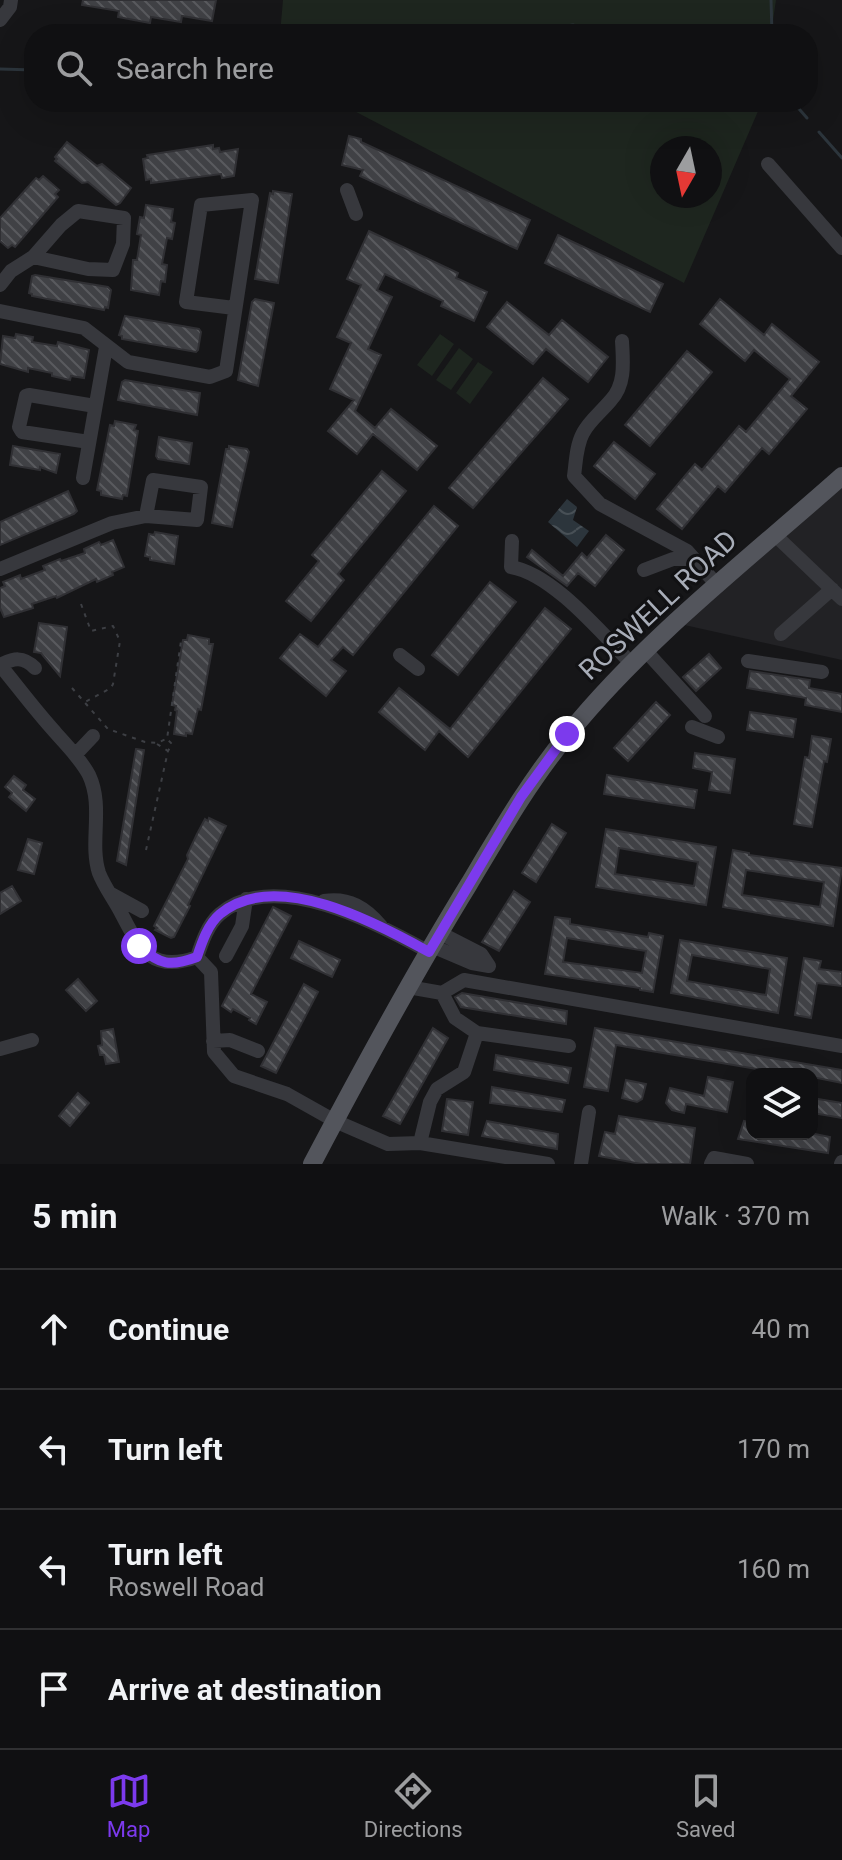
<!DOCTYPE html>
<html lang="en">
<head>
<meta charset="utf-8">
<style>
	body { margin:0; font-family:Roboto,sans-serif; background:#19191b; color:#f1f3f6 }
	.controls { position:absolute; right:24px; bottom:24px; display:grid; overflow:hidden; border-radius:16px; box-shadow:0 8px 32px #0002 }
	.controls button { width:72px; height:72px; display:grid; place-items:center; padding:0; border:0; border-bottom:2px solid #303032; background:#101012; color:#f1f3f6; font:40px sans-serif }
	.compass { position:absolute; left:650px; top:136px; width:72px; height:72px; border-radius:50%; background:#101012; box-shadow:0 8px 32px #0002; rotate:189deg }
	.stop { position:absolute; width:24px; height:24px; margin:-18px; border:6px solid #7c3aed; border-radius:50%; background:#fff }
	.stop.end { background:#7c3aed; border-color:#fff; box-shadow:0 2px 8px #0008 }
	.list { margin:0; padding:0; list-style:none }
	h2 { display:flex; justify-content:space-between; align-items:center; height:104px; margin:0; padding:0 32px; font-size:34px }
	h2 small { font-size:26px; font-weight:400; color:#9c9d9f }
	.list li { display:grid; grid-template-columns:52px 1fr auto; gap:24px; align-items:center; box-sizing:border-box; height:120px; padding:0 32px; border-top:2px solid #303032 }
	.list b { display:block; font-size:30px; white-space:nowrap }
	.list p { margin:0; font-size:26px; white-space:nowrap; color:#9c9d9f }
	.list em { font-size:26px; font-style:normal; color:#9c9d9f }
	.icon { flex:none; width:44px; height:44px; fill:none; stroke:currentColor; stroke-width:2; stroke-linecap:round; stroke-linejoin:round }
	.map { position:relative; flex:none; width:842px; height:1164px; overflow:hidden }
	.search { position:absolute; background:#101012; box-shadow:0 8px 32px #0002; left:24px; right:24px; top:24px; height:88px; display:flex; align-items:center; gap:20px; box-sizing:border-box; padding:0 28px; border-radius:32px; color:#9c9d9f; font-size:30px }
	.sheet { height:584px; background:#101012 }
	nav { display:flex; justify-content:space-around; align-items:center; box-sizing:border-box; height:112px; border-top:2px solid #303032; background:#101012; font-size:22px; color:#9c9d9f }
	nav a { display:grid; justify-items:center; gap:4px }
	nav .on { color:#7c3aed }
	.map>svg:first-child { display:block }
</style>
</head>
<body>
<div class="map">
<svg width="842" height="1164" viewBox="0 0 842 1164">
	<defs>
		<pattern id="water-waves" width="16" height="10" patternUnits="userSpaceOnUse" patternTransform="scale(2)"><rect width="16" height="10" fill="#2c353c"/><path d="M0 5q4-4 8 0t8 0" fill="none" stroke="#485056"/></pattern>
		<pattern id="building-back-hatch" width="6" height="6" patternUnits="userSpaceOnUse" patternTransform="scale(2)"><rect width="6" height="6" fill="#404145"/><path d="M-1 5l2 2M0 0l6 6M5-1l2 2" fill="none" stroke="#595a5e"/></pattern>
	</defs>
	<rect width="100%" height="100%" fill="#161618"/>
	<path fill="#222225" d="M842,471V660L680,624Z"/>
	<path fill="#1e261f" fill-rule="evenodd" d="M283,0H776L771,34H280Z
		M337,102H762L684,283ZM710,148V196H662V148Z
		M440,334L454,344L432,376L417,365Z
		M459,348L473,359L451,390L436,380Z
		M478,362L493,372L470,404L456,393Z"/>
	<path fill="url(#water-waves)" d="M567,499L577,507L573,520L589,531L577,547L548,522Z"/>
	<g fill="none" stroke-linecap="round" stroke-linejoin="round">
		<path stroke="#2c353c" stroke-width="3" d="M771,0L772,34
			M412,34L524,32L573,25L600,34
			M0,69L34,70
			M793,102L807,118
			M819,132L842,158"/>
	</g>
	<path fill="url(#building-back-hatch)" stroke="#303034" stroke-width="2" fill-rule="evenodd" d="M83,0H216L212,21L182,16L181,22L151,17L150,23L118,17L119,11L82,5Z
		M349,136L361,139V142L530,220L517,249L360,176L363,170L342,165Z
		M67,142L97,166L102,164L131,188L120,203L116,205L88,182L82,183L55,161L57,159L55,157Z
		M213,145V149L219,148L220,152L238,149L234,176L222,178L221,174L151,183V179L146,180L143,159L148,158L147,155Z
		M43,176L59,190L55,194L58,197L15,247L12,245L8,248L0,241V218L36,178L39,180Z
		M273,191L292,194L278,283L255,279L270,193L273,194Z
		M146,205L173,209L171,222L175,223L172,239L167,238L162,264L167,265L165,282L161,281L159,295L131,290L133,260H137L141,235L137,234L140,217L144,218Z
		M369,231L458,273L456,278L487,292L474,321L441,306L443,301L385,274L377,290L392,297L368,349L381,355L355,411L375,428L391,409L437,446L417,470L373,434L357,454L328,431L354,400L330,389L351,343L337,337L361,285L347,279Z
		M558,235L663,284L650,312L545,263Z
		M35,275L108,287L111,290L108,308L105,307L104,310L32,296V294L29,293L32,276Z
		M255,299L274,303L258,386L238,380L252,302Z
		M720,299L764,335L772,324L819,362L791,396L807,409L769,454L762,448L725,492L718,486L682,529L657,509L695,464L702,470L739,426L746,432L790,379L754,350L745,361L700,324Z
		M507,302L549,335L562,320L608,357L588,382L546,349L533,364L487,327Z
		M125,316L199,329L201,332L198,350L196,352L122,339V336L119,335Z
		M16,334L33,337L32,342L57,346L58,342L89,350L84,378L71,376L70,380L52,376V373L28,368V372L0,364L3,336L15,338Z
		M687,351L712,372L650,446L625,425Z
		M543,378L568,399L473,508L449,488Z
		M125,380L200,393L197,415L118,400L122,382Z
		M115,421L136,425L134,430L138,431L127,496L123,495L122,499L101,495V491L97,490L110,425L114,426Z
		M159,437L192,443L189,464L158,459L156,456Z
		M614,442L655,474L635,499L594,466Z
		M13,446L60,454L56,473L40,467V470L10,465Z
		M229,446L247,449L249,452L232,527L212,523L226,449H229Z
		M382,471L406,491L338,574L344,580L311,621L286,601L319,561L312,555Z
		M68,491L77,511L74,514L0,545V522Z
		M434,506L458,526L353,655L343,647L331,660L346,671L326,696L280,658L300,634L318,647Z
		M155,532L178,536L174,564L150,560V557L145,556L149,534L154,535Z
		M606,535L624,550L595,586L578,573L567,586L527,557L532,550L563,576L582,553L587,558Z
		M113,540L124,567L112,572L113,575L97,582L96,579L57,598L56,596L32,604L33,608L4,617L0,608V588L5,586L3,582L20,575L21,579L45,570L43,566L60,559L61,561L85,553L84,549L99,542L101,545Z
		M490,582L516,602L458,675L432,655Z
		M545,608L571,629L468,757L439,731L425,750L379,712L399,688L450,729Z
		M39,623L67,627L60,676L41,653L34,652Z
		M188,635L209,639V644H213L201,710L198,709L192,734L186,733V736L174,734L177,711L175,710L176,706L172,705L183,640H187Z
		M709,654L721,668L696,691L683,677Z
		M750,671L810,680L809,688L842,694V712L805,705L806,698L747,688Z
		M656,702L670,715L628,761L614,748Z
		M750,712L796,719L793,737L747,730Z
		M812,736L831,739L827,762L824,761L812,827L794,824L805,757L809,758Z
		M136,749L144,750L126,865L117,861Z
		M695,753L735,759L730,793L709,790L712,772L693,768Z
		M607,775L697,790L694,808L604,794Z
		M14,776L26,785L23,790L35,799L26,811L9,797L12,793L5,787Z
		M209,818L226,826L188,905L190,906L174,937L171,938L155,930L157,928L154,926L188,859L187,855L197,834L205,819L208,821Z
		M552,824L566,833L536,882L522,873Z
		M606,829L716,847L706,905L596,887ZM619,848L698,862L694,886L615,874Z
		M28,839L42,843L34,874L18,870Z
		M733,850L749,853V855L842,868L833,926L723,907ZM746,870L824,882L820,907L742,895Z
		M12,886L21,901L0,914V893Z
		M514,891L530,902L499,951L482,942Z
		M273,907L291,916L251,994L267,1002L256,1024L249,1020L250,1018L233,1009L231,1012L222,1006Z
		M555,917L570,919V924L648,937L649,933L663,936L653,992L640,990V988L545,974ZM567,938L646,951L642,973L563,962Z
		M680,940L787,958L778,1013L671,993ZM692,955L770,969L766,995L687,981Z
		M299,941L340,960L332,977L291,958Z
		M804,958L821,961L819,969L842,972V986L817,983L811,1018L795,1015Z
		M78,979L97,1001L86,1011L66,990Z
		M304,984L318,992L276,1073L261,1066Z
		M462,993L567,1011L566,1024L461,1007L455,997Z
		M433,1028L448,1038L400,1124L383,1116Z
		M595,1028L842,1070V1083L812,1077V1074L768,1071L616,1045L608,1091L584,1087Z
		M113,1029L119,1062L106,1064L104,1055H100L98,1046L102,1045L101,1031Z
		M496,1055L571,1068L568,1083L494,1070Z
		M708,1077L733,1082L727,1112L686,1104L684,1113L672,1110L666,1103L670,1088L704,1096Z
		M626,1080L646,1084L642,1099L637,1102L622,1098Z
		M492,1087L565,1100L562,1112L490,1103Z
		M78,1093L89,1103L70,1126L59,1116Z
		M812,1098L842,1103V1118L812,1113Z
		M447,1099L473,1102L468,1135L442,1131Z
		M619,1116L695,1128L690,1164H641L599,1156L605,1132L615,1134Z
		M487,1121L558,1134L557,1149L482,1136Z
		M744,1121L752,1123V1134H815L830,1137L828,1153L738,1139Z"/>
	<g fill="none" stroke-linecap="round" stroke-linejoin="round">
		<path stroke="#3d3f44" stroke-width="2" stroke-dasharray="4 6" stroke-linecap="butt" d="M81,604L91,631L113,626L120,641L113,684L111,688L85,702
			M72,688L108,729L145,742L157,743L166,739
			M157,744L168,751
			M146,850L168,751L172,744L167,739L181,641"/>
		<path stroke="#37383d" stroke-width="14" d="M0,20L10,7L11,0
			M768,164L842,248
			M347,190L356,214
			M0,285L11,271L33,257L88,269L113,270L123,244L124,218L78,211L61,225L33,257
			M0,311L84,328L128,362L210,377L226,371L252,200L201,205L186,302L234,308
			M622,341C623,361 626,384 611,400C602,411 589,421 583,433C576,446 576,462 574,476L600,504L687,551L718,586
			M89,442L22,432L19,427L26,396L29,395L95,406
			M83,478L106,347
			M775,535L842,599
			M512,541L511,567C553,574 602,634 632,664
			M0,569L112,523L146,516L197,520L201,487L153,480L146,516
			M644,570L673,559H694
			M781,634L832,589
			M645,650L705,716
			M400,655L418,669
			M748,661L822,672
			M0,665C18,687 35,710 55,732C67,746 80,758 89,775C104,807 89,842 99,873C104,886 113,898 120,911C139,947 150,974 197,957
			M0,665C14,658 23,656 35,668
			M692,727L718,737
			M76,754L93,736
			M111,894L142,911
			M324,901C349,897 366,908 381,926
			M432,946L472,963L489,966L481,954L440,933
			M226,956L242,926L246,899
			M197,957L211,972L214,1052L234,1076L287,1094L335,1121L388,1144L420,1143
			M197,957C202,942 208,924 220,914C274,868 377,923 429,952
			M408,987L442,993L464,980L842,1046
			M442,993L455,1018L477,1033L464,1072L437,1089L430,1102L420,1143L548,1164
			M477,1033L569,1046
			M213,1041L230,1040L258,1051
			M0,1049L32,1040
			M581,1164L589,1112
			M711,1164L714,1158L747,1164
			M841,1164L842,1162"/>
		<path stroke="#53555c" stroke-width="18" d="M312,1164C362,1069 413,975 469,884C500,832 530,780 569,733C645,639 751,557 842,476"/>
	</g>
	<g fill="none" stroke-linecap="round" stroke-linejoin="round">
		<path stroke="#7c3aed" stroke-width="10" d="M139,946C160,965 170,967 197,957C202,942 208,924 220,914C275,868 377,923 429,952L521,797L567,734"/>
	</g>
	<g text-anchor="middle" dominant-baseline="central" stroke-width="6" stroke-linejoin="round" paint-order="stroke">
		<g font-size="28" fill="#a8adb8" stroke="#111113">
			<text transform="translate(658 605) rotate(-43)">ROSWELL ROAD</text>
		</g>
	</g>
</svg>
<div class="controls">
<button><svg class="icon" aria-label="layers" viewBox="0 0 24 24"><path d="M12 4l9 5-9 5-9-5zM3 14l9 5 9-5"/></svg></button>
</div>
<svg class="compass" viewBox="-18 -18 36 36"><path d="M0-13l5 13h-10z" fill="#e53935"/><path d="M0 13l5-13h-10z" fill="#9c9d9f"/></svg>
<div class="stop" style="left:139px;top:946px"></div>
<div class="stop end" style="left:567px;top:734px"></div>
<div class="search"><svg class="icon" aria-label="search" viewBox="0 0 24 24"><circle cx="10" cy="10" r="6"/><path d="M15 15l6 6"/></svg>Search here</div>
</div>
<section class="sheet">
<h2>5 min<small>Walk · 370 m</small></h2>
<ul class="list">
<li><svg class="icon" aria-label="ahead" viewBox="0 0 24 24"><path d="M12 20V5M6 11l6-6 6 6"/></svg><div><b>Continue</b></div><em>40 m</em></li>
<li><svg class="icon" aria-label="left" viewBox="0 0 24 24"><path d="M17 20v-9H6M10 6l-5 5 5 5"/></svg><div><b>Turn left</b></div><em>170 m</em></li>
<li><svg class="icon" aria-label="left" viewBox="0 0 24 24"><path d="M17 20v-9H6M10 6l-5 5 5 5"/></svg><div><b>Turn left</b><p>Roswell Road</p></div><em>160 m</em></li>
<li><svg class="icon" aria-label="arrive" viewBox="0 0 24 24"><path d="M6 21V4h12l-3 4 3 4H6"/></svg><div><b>Arrive at destination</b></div></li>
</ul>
</section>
<nav>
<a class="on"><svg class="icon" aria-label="map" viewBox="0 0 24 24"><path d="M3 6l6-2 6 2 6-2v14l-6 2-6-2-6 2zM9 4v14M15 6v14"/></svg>Map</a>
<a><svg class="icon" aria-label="directions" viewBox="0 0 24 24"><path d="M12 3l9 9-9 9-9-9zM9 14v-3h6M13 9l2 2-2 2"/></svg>Directions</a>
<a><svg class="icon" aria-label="saved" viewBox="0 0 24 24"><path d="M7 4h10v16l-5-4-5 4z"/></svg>Saved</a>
</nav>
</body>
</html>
